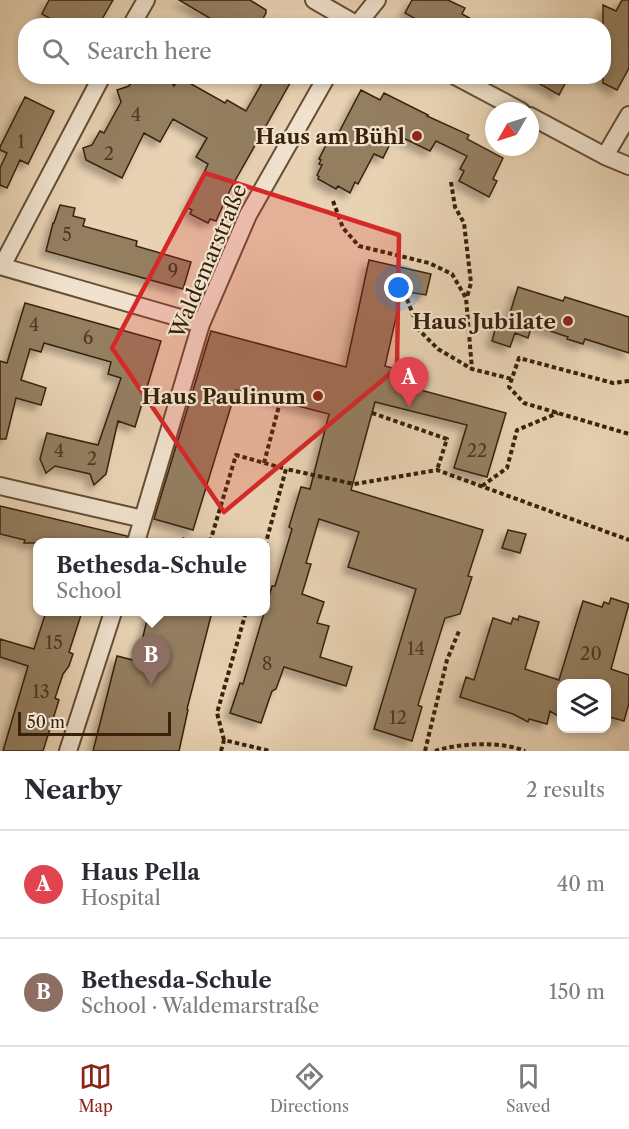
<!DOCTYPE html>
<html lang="en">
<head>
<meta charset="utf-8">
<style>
	body { margin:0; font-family:"Libre Caslon Text",serif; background:#f2f2f3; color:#2b2b33 }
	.controls { position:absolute; right:18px; bottom:18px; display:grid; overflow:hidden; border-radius:12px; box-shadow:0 3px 9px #0003 }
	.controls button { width:54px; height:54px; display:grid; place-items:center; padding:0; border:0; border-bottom:2px solid #e1e1e2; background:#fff; color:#2b2b33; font:30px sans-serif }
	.compass { position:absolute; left:485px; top:102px; width:54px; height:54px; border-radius:50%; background:#fff; box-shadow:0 3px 9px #0003; rotate:231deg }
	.scale { position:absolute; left:18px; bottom:15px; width:153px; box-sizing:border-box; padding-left:6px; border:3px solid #382209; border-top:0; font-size:16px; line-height:21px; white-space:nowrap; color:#382209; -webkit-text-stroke:4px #f0e2ce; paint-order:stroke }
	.you { position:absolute; left:399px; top:288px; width:21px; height:21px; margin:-15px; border:4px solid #fff; border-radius:50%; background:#1a73e8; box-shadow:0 0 0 9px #1a73e833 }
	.badge { display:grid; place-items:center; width:39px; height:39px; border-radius:50%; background:#8f2418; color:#fff; font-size:20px; font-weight:700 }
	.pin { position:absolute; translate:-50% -50px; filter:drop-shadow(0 2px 3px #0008) }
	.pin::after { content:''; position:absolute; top:32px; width:21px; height:18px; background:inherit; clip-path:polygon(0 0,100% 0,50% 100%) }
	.popup { position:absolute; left:33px; top:538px; width:237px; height:78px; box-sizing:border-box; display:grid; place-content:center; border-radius:12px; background:#fff; filter:drop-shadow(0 2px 4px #0005); font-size:20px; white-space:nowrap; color:#7c7c81 }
	.popup b { font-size:22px; color:#2b2b33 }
	.popup::after { content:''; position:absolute; left:50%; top:100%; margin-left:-12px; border:12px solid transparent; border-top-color:#fff }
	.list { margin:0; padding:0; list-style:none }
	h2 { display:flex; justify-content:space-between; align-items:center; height:78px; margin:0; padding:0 24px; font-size:26px }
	h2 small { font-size:20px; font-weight:400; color:#7c7c81 }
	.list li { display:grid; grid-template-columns:39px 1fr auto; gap:18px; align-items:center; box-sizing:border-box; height:108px; padding:0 24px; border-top:2px solid #e1e1e2 }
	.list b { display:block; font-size:22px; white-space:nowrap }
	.list p { margin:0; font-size:20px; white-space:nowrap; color:#7c7c81 }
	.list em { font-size:20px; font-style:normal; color:#7c7c81 }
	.icon { flex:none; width:33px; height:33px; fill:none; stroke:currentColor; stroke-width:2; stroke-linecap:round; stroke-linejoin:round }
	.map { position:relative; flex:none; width:629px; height:751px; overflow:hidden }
	.search { position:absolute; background:#fff; box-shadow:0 3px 9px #0003; left:18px; right:18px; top:18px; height:66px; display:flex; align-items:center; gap:15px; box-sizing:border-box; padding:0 21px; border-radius:24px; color:#7c7c81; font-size:22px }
	.sheet { height:294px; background:#fff }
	nav { display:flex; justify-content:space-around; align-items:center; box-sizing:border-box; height:84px; border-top:2px solid #e1e1e2; background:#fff; font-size:16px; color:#7c7c81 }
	nav a { display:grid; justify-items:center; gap:3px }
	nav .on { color:#8f2418 }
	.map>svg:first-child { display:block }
</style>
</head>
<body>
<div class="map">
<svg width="629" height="751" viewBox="0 0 629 751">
	<defs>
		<filter id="shadow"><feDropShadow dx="-5.5" dy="5.5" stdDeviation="3" flood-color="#0004"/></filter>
	</defs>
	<rect width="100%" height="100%" fill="#e8d2b3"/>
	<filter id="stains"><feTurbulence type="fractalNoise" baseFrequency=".00333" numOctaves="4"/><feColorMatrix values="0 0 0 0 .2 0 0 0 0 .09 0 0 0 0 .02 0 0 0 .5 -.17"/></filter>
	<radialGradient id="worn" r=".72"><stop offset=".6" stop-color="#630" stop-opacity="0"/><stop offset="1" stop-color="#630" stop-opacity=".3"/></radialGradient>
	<path fill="#947e61" stroke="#382209" stroke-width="1.5" filter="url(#shadow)" d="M49,0H113L98,26H63L42,14Z
		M179,0H250L266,10V13L259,26H223Z
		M412,0H448L465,8L462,14L484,26H428L405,13Z
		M622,0H629V68L617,90L603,83V5L616,11Z
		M136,76H167L174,86L179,77L225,103L227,100L246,111L266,76H294L231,188L216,221L210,219L208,223L190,214L192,210L188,208L208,164L196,157L207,138L173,119L160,142L144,133L122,178L86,160L83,148L92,145L100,131L104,133L121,102L117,90L129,86Z
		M526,76H569L559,95Z
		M361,90L380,100L384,93L428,115L427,116L469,135L467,139L503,158L493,179L497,181L489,197L459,181L464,171L460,169L467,156L436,141L430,151L395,134L383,158L374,154L358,184L355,182L350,193L338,186L336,189L318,179L319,177L317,175L322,165L319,164L321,160L319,159L327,143L330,144L331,140L334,142Z
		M25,97L54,111L28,164L20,160L7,188L0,185V168L7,153L0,150V147Z
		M60,205L75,208L73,216L85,219L83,226L137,241L136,246L191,262L183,289L46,251L53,223H54Z
		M369,260L431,274L426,295L402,291L385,366L417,375L413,388L506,413L487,477L454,468L467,425L375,402L351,490L483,530L468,576L472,577L460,614L445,618L418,705L422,707L412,741L374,729L416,589L348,567L359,532L319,519L306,563L311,564L302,594L324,602L317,623L329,626L320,657L352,667L346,686L284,667L276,689L272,691L261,723L230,713L240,683L243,684L272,586H275L292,529L289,527L301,487L310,489L329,414L236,390L193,530L154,519L211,331L346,367Z
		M518,287L563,301L565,297L629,317V353L585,339L583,344L567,339L568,337L532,325L528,338L515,333L510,347L492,341L498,320L507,323Z
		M25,303L161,341L135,427L118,421L106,474L94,485L90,474L55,466L46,473L40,459L47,433L98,445L121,378L108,374L111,362L44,343L41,352L30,349L21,380L46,388L41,405L16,398L6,439H0V361L7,363Z
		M0,506L127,536L126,543H24L25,540L0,534Z
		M508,530L526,534L520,553L502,548Z
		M611,598L629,604L611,669L629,675V703L624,721L606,716V684H561V718L550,711L547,724L529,719L528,722L513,714L460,697L466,677L474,680L493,618L511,624L513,618L518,620L519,616L539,622L525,669L559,680L583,601L602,607L604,602L609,604Z
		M46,612H82L69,652L73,654L69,666L63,674L55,698L59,700L43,751H3L28,666L0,657V639L34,649Z
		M149,612H212L187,709L188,710L179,751H93L117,656L137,661Z"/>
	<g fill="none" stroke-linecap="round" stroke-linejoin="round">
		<defs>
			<path id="minor" d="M314,0L359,26
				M131,26L146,0
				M356,26L377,0
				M455,76L521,111
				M530,116L605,156L629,166
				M605,156L629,115
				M0,266L201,324
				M2,266L102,76
				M0,486L143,519
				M136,542L201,324L248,215L327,76
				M68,751L113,612"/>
		</defs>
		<use href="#minor" stroke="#644e34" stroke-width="20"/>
		<path stroke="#382209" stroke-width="4" stroke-dasharray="4.5 3" stroke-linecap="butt" d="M451,182L455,207L464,223L471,283L467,297
			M333,201L343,228L359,246L429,263L452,274L466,298L472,369L512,379
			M407,299L419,330L438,349L472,369
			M629,381L613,383L519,358L509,387L524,403L629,434
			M372,413L447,439L437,470
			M264,463L280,402
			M482,486L507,468L517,430L558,413
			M182,539L192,542
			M210,542L236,455L286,469
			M265,546L286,469L354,484L437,470L629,540
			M224,740L217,713L246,612
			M221,751L224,740L270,751
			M425,751L447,660L459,631
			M435,751C458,743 502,741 525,751"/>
		<use href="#minor" stroke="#f0e2ce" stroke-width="16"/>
	</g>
	<path fill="#d62828" fill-opacity="0.2" stroke="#d62828" stroke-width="4.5" stroke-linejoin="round" d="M205,173L399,235L397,368L224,512L112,348Z"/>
	<g fill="#8f2418" stroke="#f0e2ce" stroke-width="2">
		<circle cx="417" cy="136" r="6"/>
		<circle cx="568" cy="321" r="6"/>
		<circle cx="318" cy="396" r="6"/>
	</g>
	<g text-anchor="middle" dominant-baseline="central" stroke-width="4.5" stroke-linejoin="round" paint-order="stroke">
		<g font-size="18" fill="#4f391f">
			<text x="136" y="115">4</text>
			<text x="21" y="142">1</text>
			<text x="109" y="154">2</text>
			<text x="67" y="235">5</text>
			<text x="173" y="271">9</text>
			<text x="34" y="325">4</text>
			<text x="88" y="338">6</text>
			<text x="59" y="451">4</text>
			<text x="477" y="451">22</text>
			<text x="92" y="459">2</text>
			<text x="54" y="643">15</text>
			<text x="416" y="649">14</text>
			<text x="591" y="654">20</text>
			<text x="267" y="664">8</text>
			<text x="41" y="692">13</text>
			<text x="398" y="718">12</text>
		</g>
		<g font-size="21" font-weight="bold" fill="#382209" stroke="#f0e2ce" text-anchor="end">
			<text x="405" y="136">Haus am Bühl</text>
			<text x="556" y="321">Haus Jubilate</text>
			<text x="306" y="396">Haus Paulinum</text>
		</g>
		<g font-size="21" fill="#382209" stroke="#f0e2ce">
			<text transform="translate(208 261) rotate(-67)">Waldemarstraße</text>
		</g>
	</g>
	<rect width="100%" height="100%" filter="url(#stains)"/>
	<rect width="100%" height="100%" fill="url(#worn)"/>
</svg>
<div class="controls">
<button><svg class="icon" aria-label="layers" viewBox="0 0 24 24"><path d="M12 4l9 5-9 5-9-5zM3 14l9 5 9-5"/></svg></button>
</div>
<svg class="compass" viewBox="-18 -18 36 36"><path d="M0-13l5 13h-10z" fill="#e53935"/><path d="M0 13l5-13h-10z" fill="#7c7c81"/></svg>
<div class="scale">50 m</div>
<div class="you"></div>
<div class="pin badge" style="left:409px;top:407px;background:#e0444e">A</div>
<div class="pin badge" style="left:151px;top:685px;background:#8d6e63">B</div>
<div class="popup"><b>Bethesda-Schule</b>School</div>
<div class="search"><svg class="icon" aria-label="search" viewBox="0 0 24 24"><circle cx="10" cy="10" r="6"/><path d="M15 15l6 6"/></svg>Search here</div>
</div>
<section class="sheet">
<h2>Nearby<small>2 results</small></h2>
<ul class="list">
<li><span class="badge" style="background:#e0444e">A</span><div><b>Haus Pella</b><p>Hospital</p></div><em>40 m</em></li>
<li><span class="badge" style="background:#8d6e63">B</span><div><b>Bethesda-Schule</b><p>School · Waldemarstraße</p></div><em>150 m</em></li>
</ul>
</section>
<nav>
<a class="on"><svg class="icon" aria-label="map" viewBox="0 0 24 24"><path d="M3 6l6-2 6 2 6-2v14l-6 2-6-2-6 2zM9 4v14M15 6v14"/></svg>Map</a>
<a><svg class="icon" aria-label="directions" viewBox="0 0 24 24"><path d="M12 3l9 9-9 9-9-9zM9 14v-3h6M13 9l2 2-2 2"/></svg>Directions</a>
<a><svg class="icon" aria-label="saved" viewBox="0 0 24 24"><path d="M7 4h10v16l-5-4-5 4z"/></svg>Saved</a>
</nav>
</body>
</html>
